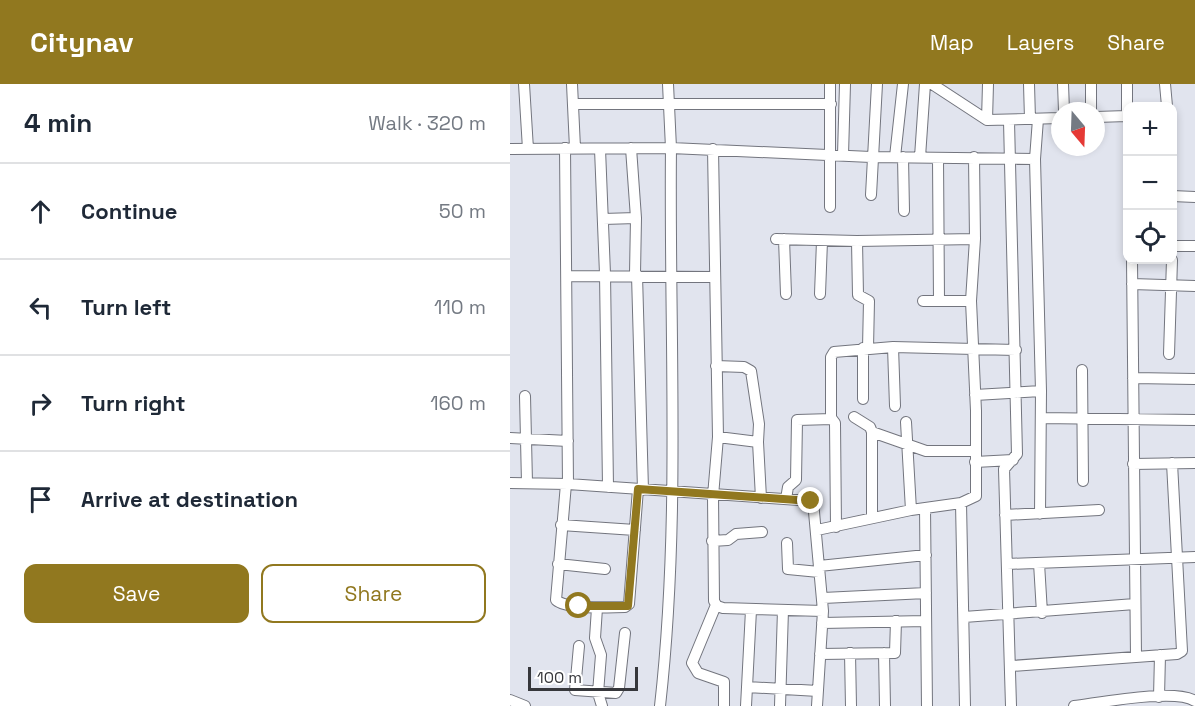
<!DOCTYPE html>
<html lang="en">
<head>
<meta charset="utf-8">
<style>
	body { margin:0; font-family:"Space Grotesk",sans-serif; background:#f6f6f7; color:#1f2937 }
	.controls { position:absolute; right:18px; top:18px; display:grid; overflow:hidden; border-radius:12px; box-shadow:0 3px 9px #0003 }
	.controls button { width:54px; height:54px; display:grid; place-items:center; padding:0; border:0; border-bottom:2px solid #e0e1e3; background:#fff; color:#1f2937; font:30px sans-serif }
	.compass { position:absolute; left:541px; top:18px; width:54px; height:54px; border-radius:50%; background:#fff; box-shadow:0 3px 9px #0003; rotate:161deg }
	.scale { position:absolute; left:18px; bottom:15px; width:110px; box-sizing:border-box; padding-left:6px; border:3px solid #36373b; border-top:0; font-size:16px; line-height:21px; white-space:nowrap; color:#36373b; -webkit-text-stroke:4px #fff; paint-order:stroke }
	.stop { position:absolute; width:18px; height:18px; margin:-14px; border:4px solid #91781f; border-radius:50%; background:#fff }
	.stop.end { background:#91781f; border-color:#fff; box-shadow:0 2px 6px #0008 }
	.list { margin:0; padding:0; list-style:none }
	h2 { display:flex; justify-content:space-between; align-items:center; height:78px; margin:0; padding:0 24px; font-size:26px }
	h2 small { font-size:20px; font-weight:400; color:#747a83 }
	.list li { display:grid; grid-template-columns:39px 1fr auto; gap:18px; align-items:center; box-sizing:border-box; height:96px; padding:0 24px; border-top:2px solid #e0e1e3 }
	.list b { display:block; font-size:22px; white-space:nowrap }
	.list em { font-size:20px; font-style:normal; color:#747a83 }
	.actions { display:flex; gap:12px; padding:18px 24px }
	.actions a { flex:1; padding:14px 0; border:2px solid #91781f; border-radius:12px; text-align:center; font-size:21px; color:#91781f }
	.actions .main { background:#91781f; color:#fff }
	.icon { flex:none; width:33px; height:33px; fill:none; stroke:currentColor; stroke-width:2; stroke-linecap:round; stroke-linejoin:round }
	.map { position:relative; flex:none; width:685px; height:622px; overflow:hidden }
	header { display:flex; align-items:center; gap:36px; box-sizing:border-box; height:84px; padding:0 30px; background:#91781f; color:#fff }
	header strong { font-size:28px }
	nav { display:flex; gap:33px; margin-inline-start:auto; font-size:21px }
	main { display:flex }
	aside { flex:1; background:#fff }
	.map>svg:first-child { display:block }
</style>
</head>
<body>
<header>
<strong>Citynav</strong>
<nav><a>Map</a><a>Layers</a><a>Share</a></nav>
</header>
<main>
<aside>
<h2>4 min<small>Walk · 320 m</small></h2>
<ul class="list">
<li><svg class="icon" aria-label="ahead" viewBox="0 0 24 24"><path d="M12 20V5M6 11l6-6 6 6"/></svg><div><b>Continue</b></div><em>50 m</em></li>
<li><svg class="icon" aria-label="left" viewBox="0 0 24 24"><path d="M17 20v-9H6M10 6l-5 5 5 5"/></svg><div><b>Turn left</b></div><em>110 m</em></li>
<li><svg class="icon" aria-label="right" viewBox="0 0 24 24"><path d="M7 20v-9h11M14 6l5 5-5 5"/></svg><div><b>Turn right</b></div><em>160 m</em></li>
<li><svg class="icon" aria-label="arrive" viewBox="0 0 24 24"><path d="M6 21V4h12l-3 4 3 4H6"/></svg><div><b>Arrive at destination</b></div></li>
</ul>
<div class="actions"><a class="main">Save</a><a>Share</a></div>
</aside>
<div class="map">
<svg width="685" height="622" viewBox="0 0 685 622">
	<rect width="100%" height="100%" fill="#e1e4ee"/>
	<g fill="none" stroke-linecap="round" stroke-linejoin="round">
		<defs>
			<path id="minor" d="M14,0L18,65
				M62,0L65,64
				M158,0L161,64L361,73L525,75L531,307L530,430
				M320,0V123
				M422,0L477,36L550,34
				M519,0L520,35
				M553,0L554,27
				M581,0V27
				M617,0V32
				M655,0L657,22
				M63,20H321
				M586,33L617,32L618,35
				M477,36L478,0
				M499,37L507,370L494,385L501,622
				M55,64L58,400
				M121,64L126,134L125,190
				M0,65L161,64C159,250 171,436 150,622
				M90,65L95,190L98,403
				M203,65L208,353L203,412L204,517L207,522L213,524L313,527
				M333,71L335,0
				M385,73L393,0
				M393,73L394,127
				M410,73L415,0
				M428,74L429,217
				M525,75L528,35
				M361,111L367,0
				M662,112L685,113
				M93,135L126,134
				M266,155L347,157L465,155
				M274,155L276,210
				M347,157L348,211L359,217L358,264
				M662,162H685
				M622,176L626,572
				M127,191L133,406
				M57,192L204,193
				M622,200L685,202
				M310,210L312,157
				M413,217H461
				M383,263L385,322
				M659,270L662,176
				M206,282L234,283L241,287L249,340L248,358
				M572,286L573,397
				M623,294L685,295
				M465,311L531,307
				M15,312L17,399
				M353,315V264
				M344,333L360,343L362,348V433
				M531,334L685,336
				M321,335V273L324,268L383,263L506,266
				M396,338L401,426
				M362,348L416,367H465
				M208,353L248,358L251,414
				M0,354L58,357
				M465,378L503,376
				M623,380L685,379
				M0,399L58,400L303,417L313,527L307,622
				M56,400L46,516C57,526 99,523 115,523L119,520L128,405
				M276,415L278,403L286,396L287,336L322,335L325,339L326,443
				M451,419L455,622
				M415,424L417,622
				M495,431L589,426
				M51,441L125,446
				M307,446L401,426L451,419L466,412V327L461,217L465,155L464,73
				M202,457L218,456L226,450L252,448
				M277,459L278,485L309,488
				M529,479L532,529
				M48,480L95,485
				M497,480L685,473
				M309,482L416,471
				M313,514L416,509
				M206,521L182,579L188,589L214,598V622
				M87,524L85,554L91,571L88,609L92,622
				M454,533L625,520
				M312,539L416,537
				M69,562L65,606L106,609L109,604L115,549
				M340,569L341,622
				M374,569L375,622
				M310,570L385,569L386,537
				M501,582L667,570L672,567L662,379
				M237,603L241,526
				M649,613L650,571
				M0,616L15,622
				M236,622L237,603L308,607
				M270,622L273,526
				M564,622C589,619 665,604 685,617"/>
		</defs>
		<use href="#minor" stroke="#73757e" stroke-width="12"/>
		<use href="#minor" stroke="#fff" stroke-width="10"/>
	</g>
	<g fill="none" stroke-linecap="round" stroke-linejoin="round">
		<path stroke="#91781f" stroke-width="8" d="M69,522H118L128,405L301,417"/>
	</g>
</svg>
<div class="controls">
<button>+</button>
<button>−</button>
<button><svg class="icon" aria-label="locate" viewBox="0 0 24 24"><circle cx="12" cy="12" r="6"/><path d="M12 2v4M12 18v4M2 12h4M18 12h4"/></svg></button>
</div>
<svg class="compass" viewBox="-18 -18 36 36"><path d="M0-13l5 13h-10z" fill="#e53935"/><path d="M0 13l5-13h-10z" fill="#747a83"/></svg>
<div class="scale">100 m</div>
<div class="stop" style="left:69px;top:522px"></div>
<div class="stop end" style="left:301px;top:417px"></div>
</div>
</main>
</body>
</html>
